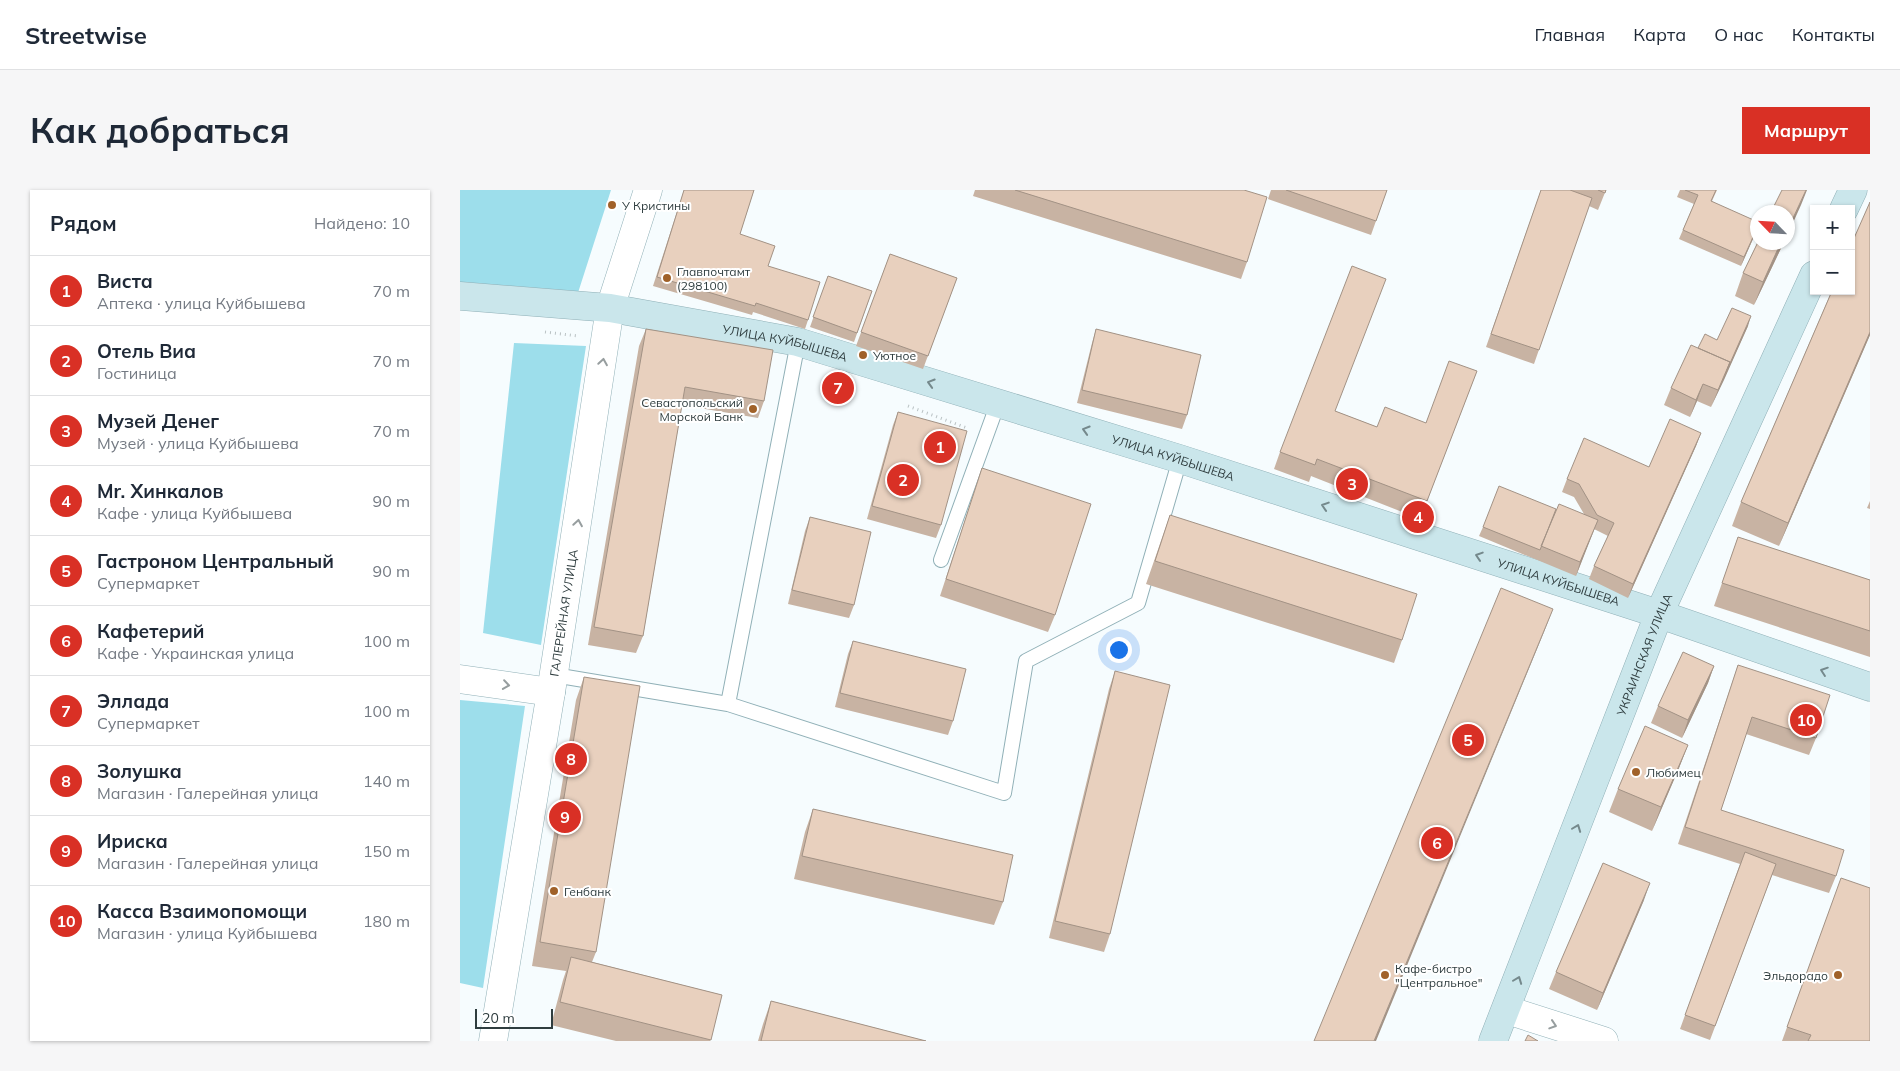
<!DOCTYPE html>
<html lang="ru">
<head>
<meta charset="utf-8">
<style>
	body { margin:0; font-family:Mulish,sans-serif; background:#f6f6f7; color:#1f2937 }
	.controls { position:absolute; right:15px; top:15px; display:grid; overflow:hidden; border-radius:0px; box-shadow:0 1px 4px #0004 }
	.controls button { width:45px; height:45px; display:grid; place-items:center; padding:0; border:0; border-bottom:1px solid #e0e1e3; background:#fff; color:#1f2937; font:25px sans-serif }
	.compass { position:absolute; left:1290px; top:15px; width:45px; height:45px; border-radius:50%; background:#fff; box-shadow:0 1px 4px #0004; rotate:295deg }
	.scale { position:absolute; left:15px; bottom:12px; width:78px; box-sizing:border-box; padding-left:5px; border:2px solid #2f3d3f; border-top:0; font-size:14px; line-height:18px; white-space:nowrap; color:#2f3d3f; -webkit-text-stroke:4px #fff; paint-order:stroke }
	.you { position:absolute; left:658px; top:459px; width:18px; height:18px; margin:-12px; border:4px solid #fff; border-radius:50%; background:#1a73e8; box-shadow:0 0 0 8px #1a73e833 }
	.badge { display:grid; place-items:center; width:32px; height:32px; border-radius:50%; background:#d93025; color:#fff; font-size:16px; font-weight:700 }
	.pin { position:absolute; translate:-50% -50%; border:2px solid #fff; box-shadow:0 1px 5px #0006 }
	.list { margin:0; padding:0; list-style:none }
	h2 { display:flex; justify-content:space-between; align-items:center; height:65px; margin:0; padding:0 20px; font-size:21px }
	h2 small { font-size:16px; font-weight:400; color:#747a83 }
	.list li { display:grid; grid-template-columns:32px 1fr auto; gap:15px; align-items:center; box-sizing:border-box; height:70px; padding:0 20px; border-top:1px solid #e0e1e3 }
	.list b { display:block; font-size:19px; white-space:nowrap }
	.list p { margin:0; font-size:16px; white-space:nowrap; color:#747a83 }
	.list em { font-size:16px; font-style:normal; color:#747a83 }
	.map { position:relative; flex:none; width:1410px; height:851px; overflow:hidden; border-radius:0px }
	header { display:flex; align-items:center; gap:30px; box-sizing:border-box; height:70px; padding:0 25px; background:#fff; border-bottom:1px solid #e0e1e3 }
	header strong { font-size:24px }
	nav { display:flex; gap:28px; margin-inline-start:auto; font-size:18px }
	.intro { display:flex; align-items:center; justify-content:space-between; box-sizing:border-box; height:120px; padding:0 30px }
	h1 { margin:0; font-size:35px }
	.button { padding:12px 22px; border-radius:0px; background:#d93025; color:#fff; font-size:18px; font-weight:700 }
	main { display:flex; gap:30px; padding:0 30px }
	aside { flex:1; background:#fff; border-radius:0px; box-shadow:0 1px 4px #0004 }
	.map>svg:first-child { display:block }
</style>
</head>
<body>
<header>
<strong>Streetwise</strong>
<nav><a>Главная</a><a>Карта</a><a>О нас</a><a>Контакты</a></nav>
</header>
<div class="intro"><h1>Как добраться</h1><a class="button">Маршрут</a></div>
<main>
<aside>
<h2>Рядом<small>Найдено: 10</small></h2>
<ul class="list">
<li><span class="badge">1</span><div><b>Виста</b><p>Аптека · улица Куйбышева</p></div><em>70 m</em></li>
<li><span class="badge">2</span><div><b>Отель Виа</b><p>Гостиница</p></div><em>70 m</em></li>
<li><span class="badge">3</span><div><b>Музей Денег</b><p>Музей · улица Куйбышева</p></div><em>70 m</em></li>
<li><span class="badge">4</span><div><b>Mr. Хинкалов</b><p>Кафе · улица Куйбышева</p></div><em>90 m</em></li>
<li><span class="badge">5</span><div><b>Гастроном Центральный</b><p>Супермаркет</p></div><em>90 m</em></li>
<li><span class="badge">6</span><div><b>Кафетерий</b><p>Кафе · Украинская улица</p></div><em>100 m</em></li>
<li><span class="badge">7</span><div><b>Эллада</b><p>Супермаркет</p></div><em>100 m</em></li>
<li><span class="badge">8</span><div><b>Золушка</b><p>Магазин · Галерейная улица</p></div><em>140 m</em></li>
<li><span class="badge">9</span><div><b>Ириска</b><p>Магазин · Галерейная улица</p></div><em>150 m</em></li>
<li><span class="badge">10</span><div><b>Касса Взаимопомощи</b><p>Магазин · улица Куйбышева</p></div><em>180 m</em></li>
</ul>
</aside>
<div class="map">
<svg width="1410" height="851" viewBox="0 0 1410 851">
	<rect width="100%" height="100%" fill="#f6fcfe"/>
	<path fill="#9ddeeb" d="M0,0H151L116,109L0,96Z
		M54,153L126,156L81,455L23,443Z
		M0,510L65,516L23,798L0,793Z"/>
	<g fill="none" stroke-linecap="round" stroke-linejoin="round">
		<defs>
			<path id="lane" d="M481,370L538,213
				M94,485L268,514L338,152
				M268,514L544,603L566,471L678,413L720,269"/>
			<g id="street">
				<path d="M0,489L91,502"/>
				<path d="M1047,820L1144,851"/>
				<path id="s1" d="M33,851L91,502L150,118L188,0"/>
			</g>
			<g id="secondary">
				<path d="M1384,19L1393,0"/>
				<path id="s2" d="M0,106L150,118L338,152L720,269L1199,424L1410,497"/>
				<path id="s3" d="M1033,851L1199,424L1354,85"/>
			</g>
		</defs>
		<use href="#lane" stroke="#90b0b7" stroke-width="16"/>
		<use href="#street" stroke="#90b0b7" stroke-width="29"/>
		<use href="#secondary" stroke="#90b0b7" stroke-width="29"/>
		<path stroke="#bac2c4" stroke-width="3" stroke-dasharray="1 4" stroke-linecap="butt" d="M85,142L118,146
			M448,216L507,238"/>
		<use href="#lane" stroke="#fff" stroke-width="14"/>
		<use href="#street" stroke="#fff" stroke-width="28"/>
		<use href="#secondary" stroke="#cae6eb" stroke-width="28"/>
	</g>
	<path fill="#c8b3a3" d="M224,0H294L280,44L308,76L348,130L345,139L293,122L292,125L193,96Z
		M515,0H784L787,72L781,89L513,6Z
		M811,0H927L911,45L808,9Z
		M1081,0H1146L1138,20L1129,16L1074,174L1026,157Z
		M1220,0H1257L1252,11L1296,42L1281,76L1219,49L1234,14L1217,7Z
		M1410,12V145L1319,356L1272,336L1281,312Z
		M1298,52H1324L1294,115L1275,106L1283,83Z
		M430,64L497,88L463,179L396,156Z
		M368,86L412,101L394,152L350,137Z
		M1288,136L1251,217L1237,211L1230,227L1204,215L1211,198L1238,158Z
		M186,139L304,211L298,228L222,215L183,446L176,463L128,455L179,156Z
		M636,139L727,225L722,239L617,213L632,153Z
		M1017,181L960,329L851,286L849,292L814,279L820,262L875,221L917,237L966,233Z
		M438,222L481,335L476,348L407,329L433,235Z
		M1241,243L1236,256L1168,408L1129,389L1134,376L1148,346L1134,339L1116,386L1019,346L1023,337L1096,319L1124,324L1114,307L1102,302L1107,289L1189,277Z
		M522,278L595,425L588,442L480,406Z
		M1410,311V319L1407,318Z
		M710,325L942,450L934,473L686,394Z
		M350,327L394,415L389,428L328,414L345,341Z
		M1278,347L1410,390V467L1254,416Z
		M393,451L493,531L488,545L375,517L388,464Z
		M1278,475L1356,548L1349,565L1286,544L1261,620L1376,686L1369,703L1312,685L1250,850L1220,839L1280,674L1218,654Z
		M1254,476L1248,493L1222,548L1191,533L1198,516Z
		M655,481L650,744L644,762L589,748L649,499Z
		M124,487L136,762L132,772L262,805L250,851H156L91,835L103,790L106,781L72,776L116,510Z
		M1228,555L1219,578L1192,641L1149,622L1158,599Z
		M353,619L543,712L534,735L334,689L345,642Z
		M1375,705L1410,851H1322Z
		M1184,710L1137,820L1089,799L1096,782Z
		M311,811L466,851H298L303,834Z"/>
	<path fill="#a29285" d="M1346,0H1347L1341,15L1328,44V39Z
		M1298,36L1296,42L1281,76L1284,67Z
		M1321,52H1324L1294,115L1303,92Z
		M1291,126L1288,136L1264,190L1267,180Z
		M1410,142V145L1319,356L1328,333Z
		M1270,172L1264,190L1251,217L1258,200Z
		M1243,194L1237,211L1230,227L1236,210Z
		M1241,243L1236,256L1168,408L1173,394Z
		M1138,330L1133,343L1116,386L1120,372Z
		M1093,419L1084,442L916,851H914Z
		M1254,476L1248,493L1222,548L1228,530Z
		M1228,555L1219,578L1192,641L1201,617Z
		M1190,693L1184,710L1137,820L1143,803Z"/>
	<path fill="#e8d0be" stroke="#a29285" d="M224,0H294L280,44L315,56L308,76L360,92L348,130L296,113L295,116L197,87Z
		M555,0H784L807,7L787,72Z
		M826,0H927L916,31Z
		M1081,0H1110L1132,8L1079,160L1031,144Z
		M1138,0H1146L1145,3Z
		M1225,0H1256L1251,11L1298,32V36L1284,67L1223,40L1238,5Z
		M1322,0H1346L1328,39V22H1311Z
		M1410,12V142L1328,333L1281,312L1372,101H1391V55Z
		M1298,52H1321L1303,92L1283,83Z
		M430,64L497,88L468,166L401,142Z
		M892,76L926,89L875,221L917,237L925,217L966,233L989,171L1017,181L967,311L857,269L855,275L820,262Z
		M368,86L412,101L397,143L353,127Z
		M1272,118L1291,126L1267,180L1270,172L1238,158L1245,144L1257,150Z
		M186,139L313,160L304,211L225,197L183,446L134,437Z
		M636,139L741,165L727,225L622,200Z
		M1231,155L1270,172L1258,200L1243,194L1236,210L1211,198Z
		M438,222L507,241L481,335L412,316Z
		M1210,229L1241,243L1173,394L1134,376L1154,333L1137,325L1119,294L1107,289L1124,248L1189,277Z
		M522,278L631,314L595,425L486,389Z
		M1039,296L1096,319L1080,360L1023,337Z
		M1099,314L1138,330L1120,372L1081,356Z
		M710,325L957,404L942,450L695,371Z
		M350,327L411,342L394,415L332,400Z
		M1278,347L1410,390V441L1262,393Z
		M1041,398L1093,419L914,851H854Z
		M393,451L506,479L493,531L380,503Z
		M1223,462L1254,476L1228,530L1198,516Z
		M1278,475L1370,505L1356,548L1292,527L1261,620L1384,660L1376,686L1225,637Z
		M655,481L710,495L650,744L595,731Z
		M124,487L180,496L136,762L80,752Z
		M1185,536L1228,555L1201,617L1158,599Z
		M353,619L553,665L543,712L342,666Z
		M1285,662L1316,674L1255,836L1225,825Z
		M1143,673L1190,693L1143,803L1096,782Z
		M1381,688L1410,698V851H1348L1351,845L1327,837Z
		M111,767L262,805L251,850L100,812Z
		M311,811L466,851H301Z
		M1068,845L1078,851H1065Z"/>
	<defs><path id="oneway-chevron" d="M-2-3.5L2.5 0L-2 3.5" fill="none" stroke-width="1.6" stroke-linecap="round" stroke-linejoin="round" transform="scale(1.25)"/></defs>
	<g stroke="#979e9f">
		<use href="#oneway-chevron" transform="translate(143 172) rotate(-81)"/>
		<use href="#oneway-chevron" transform="translate(118 333) rotate(-81)"/>
		<use href="#oneway-chevron" transform="translate(46 495) rotate(8)"/>
		<use href="#oneway-chevron" transform="translate(1093 835) rotate(18)"/>
	</g>
	<g stroke="#75898c">
		<use href="#oneway-chevron" transform="translate(471 193) rotate(-163)"/>
		<use href="#oneway-chevron" transform="translate(626 240) rotate(-163)"/>
		<use href="#oneway-chevron" transform="translate(865 316) rotate(-162)"/>
		<use href="#oneway-chevron" transform="translate(1019 366) rotate(-162)"/>
		<use href="#oneway-chevron" transform="translate(1364 481) rotate(-161)"/>
		<use href="#oneway-chevron" transform="translate(1117 638) rotate(-69)"/>
		<use href="#oneway-chevron" transform="translate(1058 790) rotate(-69)"/>
	</g>
	<g fill="#a06129" stroke="#fff" stroke-width="2">
		<circle cx="152" cy="15" r="5"/>
		<circle cx="207" cy="88" r="5"/>
		<circle cx="403" cy="165" r="5"/>
		<circle cx="293" cy="219" r="5"/>
		<circle cx="1176" cy="582" r="5"/>
		<circle cx="94" cy="701" r="5"/>
		<circle cx="925" cy="785" r="5"/>
		<circle cx="1378" cy="785" r="5"/>
	</g>
	<g text-anchor="middle" dominant-baseline="central" stroke-width="4" stroke-linejoin="round" paint-order="stroke">
		<g font-size="12" fill="#2f3d3f" stroke="#fff" text-anchor="start">
			<text x="162" y="15">У Кристины</text>
			<text x="217" y="81">Главпочтамт<tspan x="217" dy="14">(298100)</tspan></text>
			<text x="413" y="165">Уютное</text>
			<text x="283" y="212" text-anchor="end">Севастопольский<tspan x="283" dy="14">Морской Банк</tspan></text>
			<text x="1186" y="582">Любимец</text>
			<text x="104" y="701">Генбанк</text>
			<text x="935" y="778">Кафе‐бистро<tspan x="935" dy="14">"Центральное"</tspan></text>
			<text x="1368" y="785" text-anchor="end">Эльдорадо</text>
		</g>
		<g font-size="12" fill="#2f3d3f" stroke="#fff">
			<text stroke="none"><textPath href="#s2" startOffset="329">УЛИЦА КУЙБЫШЕВА</textPath></text>
			<text stroke="none"><textPath href="#s2" startOffset="734">УЛИЦА КУЙБЫШЕВА</textPath></text>
			<text stroke="none"><textPath href="#s2" startOffset="1139">УЛИЦА КУЙБЫШЕВА</textPath></text>
			<text stroke="none"><textPath href="#s1" startOffset="434">ГАЛЕРЕЙНАЯ УЛИЦА</textPath></text>
			<text stroke="none"><textPath href="#s3" startOffset="415">УКРАИНСКАЯ УЛИЦА</textPath></text>
		</g>
	</g>
</svg>
<div class="controls">
<button>+</button>
<button>−</button>
</div>
<svg class="compass" viewBox="-18 -18 36 36"><path d="M0-13l5 13h-10z" fill="#e53935"/><path d="M0 13l5-13h-10z" fill="#747a83"/></svg>
<div class="scale">20 m</div>
<div class="you"></div>
<div class="pin badge" style="left:480px;top:257px">1</div>
<div class="pin badge" style="left:443px;top:290px">2</div>
<div class="pin badge" style="left:892px;top:294px">3</div>
<div class="pin badge" style="left:958px;top:327px">4</div>
<div class="pin badge" style="left:1008px;top:550px">5</div>
<div class="pin badge" style="left:977px;top:653px">6</div>
<div class="pin badge" style="left:378px;top:198px">7</div>
<div class="pin badge" style="left:111px;top:569px">8</div>
<div class="pin badge" style="left:105px;top:627px">9</div>
<div class="pin badge" style="left:1346px;top:530px">10</div>
</div>
</main>
</body>
</html>
